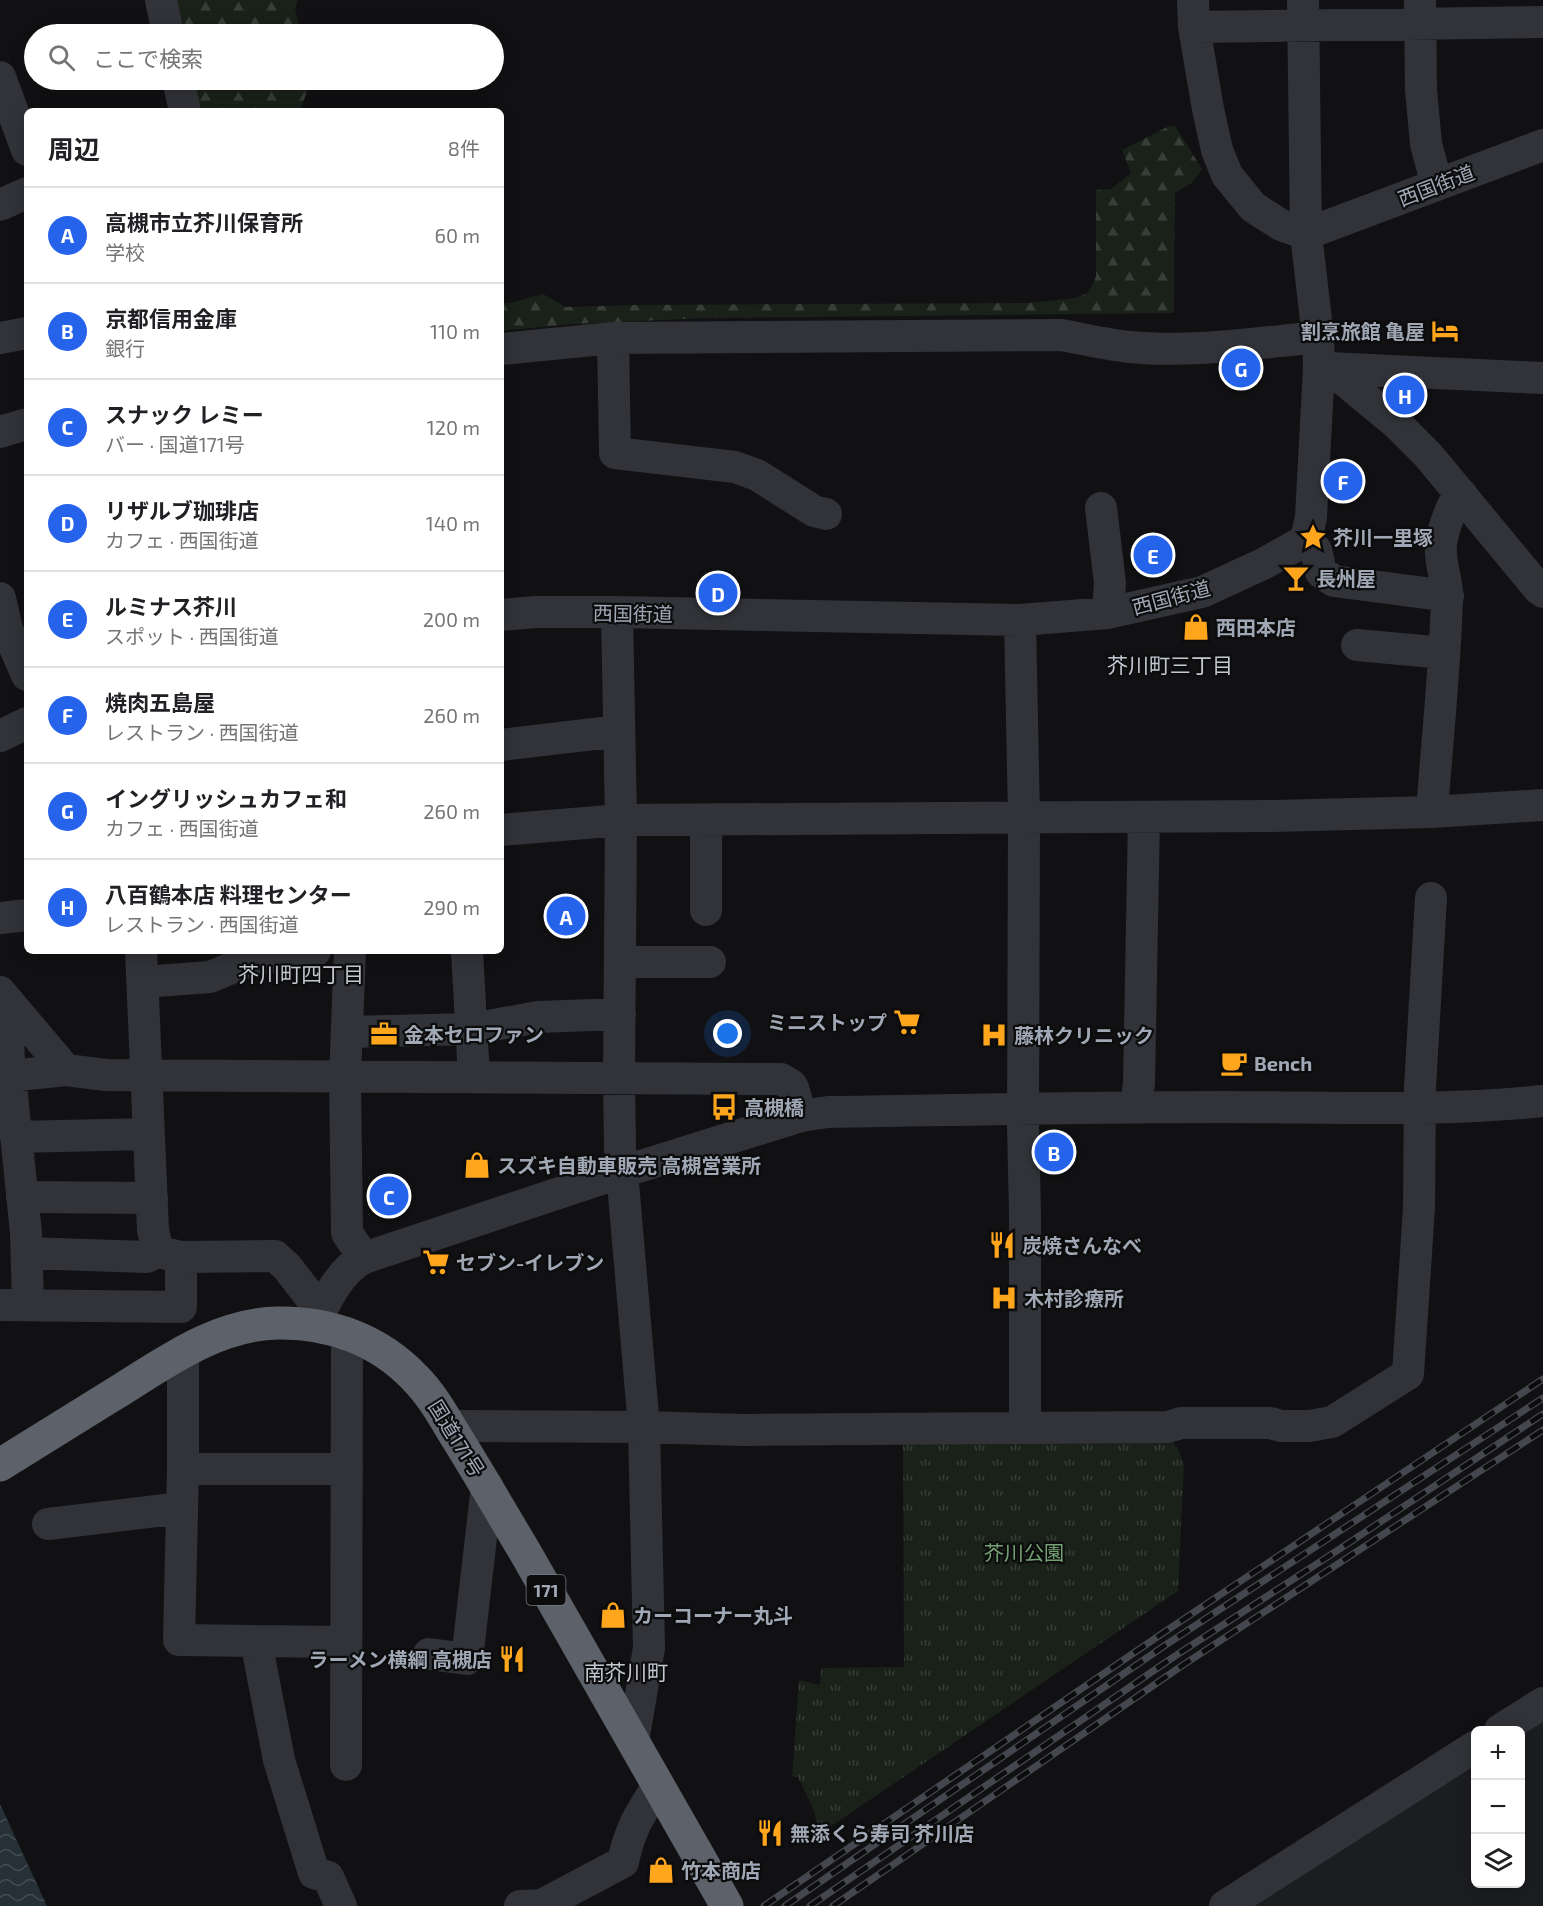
<!DOCTYPE html>
<html lang="ja">
<head>
<meta charset="utf-8">
<style>
	body { margin:0; font-family:"Exo 2","Noto Sans JP",sans-serif; background:#f6f6f6; color:#202124 }
	.controls { position:absolute; right:18px; bottom:18px; display:grid; overflow:hidden; border-radius:9px; box-shadow:0 3px 15px #0003 }
	.controls button { width:54px; height:54px; display:grid; place-items:center; padding:0; border:0; border-bottom:2px solid #e0e0e0; background:#fff; color:#202124; font:30px sans-serif }
	.you { position:absolute; left:728px; top:1034px; width:21px; height:21px; margin:-15px; border:4px solid #fff; border-radius:50%; background:#1a73e8; box-shadow:0 0 0 9px #1a73e833 }
	.badge { display:grid; place-items:center; width:39px; height:39px; border-radius:50%; background:#2563eb; color:#fff; font-size:20px; font-weight:700 }
	.pin { position:absolute; translate:-50% -50%; border:3px solid #fff; box-shadow:0 2px 6px #0006 }
	.list { margin:0; padding:0; list-style:none }
	h2 { display:flex; justify-content:space-between; align-items:center; height:78px; margin:0; padding:0 24px; font-size:26px }
	h2 small { font-size:20px; font-weight:400; color:#757577 }
	.list li { display:grid; grid-template-columns:39px 1fr auto; gap:18px; align-items:center; box-sizing:border-box; height:96px; padding:0 24px; border-top:2px solid #e0e0e0 }
	.list b { display:block; font-size:22px; white-space:nowrap }
	.list p { margin:0; font-size:20px; white-space:nowrap; color:#757577 }
	.list em { font-size:20px; font-style:normal; color:#757577 }
	.icon { flex:none; width:33px; height:33px; fill:none; stroke:currentColor; stroke-width:2; stroke-linecap:round; stroke-linejoin:round }
	.map { position:relative; flex:none; width:1543px; height:1906px; overflow:hidden }
	.search { position:absolute; background:#fff; box-shadow:0 3px 15px #0003; left:24px; top:24px; width:480px; height:66px; display:flex; align-items:center; gap:15px; box-sizing:border-box; padding:0 21px; border-radius:33px; color:#757577; font-size:22px }
	.panel { position:absolute; background:#fff; box-shadow:0 3px 15px #0003; left:24px; top:108px; width:480px; height:846px; border-radius:9px }
	.map>svg:first-child { display:block }
</style>
</head>
<body>
<div class="map">
<svg width="1543" height="1906" viewBox="0 0 1543 1906">
	<defs>
		<pattern id="grass-tufts" width="24" height="20" patternUnits="userSpaceOnUse" patternTransform="scale(1.5)"><rect width="24" height="20" fill="#192119"/><path d="M3 7l-1-3M5 7V3M7 7l1-3M15 17l-1-3M17 17v-4M19 17l1-3" fill="none" stroke="#373e38"/></pattern>
		<pattern id="forest-firs" width="22" height="20" patternUnits="userSpaceOnUse" patternTransform="scale(1.5)"><rect width="22" height="20" fill="#192119"/><path d="M5 1l3.5 6h-7zM16 11l3.5 6h-7z" fill="#373e38"/></pattern>
		<pattern id="water-waves" width="16" height="10" patternUnits="userSpaceOnUse" patternTransform="scale(1.5)"><rect width="16" height="10" fill="#263137"/><path d="M0 5q4-4 8 0t8 0" fill="none" stroke="#424c52"/></pattern>
	</defs>
	<rect width="100%" height="100%" fill="#111113"/>
	<path fill="#1c1d20" d="M1543,1716V1906H1245L1475,1759L1476,1884H1520L1521,1731Z"/>
	<path fill="url(#grass-tufts)" d="M1166,1432L1178,1449L1184,1464L1178,1591L821,1833L812,1806L798,1777L792,1776L799,1680L820,1685L821,1668L904,1667L903,1434Z"/>
	<path fill="url(#forest-firs)" d="M173,0H298L295,8L301,34H181Z
		M192,80H311L300,111H197Z
		M1169,126H1175L1202,169L1192,183L1175,193L1174,313L707,318L573,324L501,331V303H510L543,294L566,307L628,305L1028,303L1075,298L1088,293L1096,277V190L1111,189L1131,173L1122,150Z"/>
	<path fill="url(#water-waves)" d="M0,1804L47,1906H0Z"/>
	<g fill="none" stroke-linecap="round" stroke-linejoin="round">
		<path stroke="#313338" stroke-width="32" d="M161,0L168,34
			M1193,0L1194,27L1208,109L1217,150L1227,175L1253,207L1281,225L1306,234
			M1420,0L1421,90L1426,144L1437,185
			M1194,27L1543,22
			M0,77L27,150
			M178,80L185,111
			M0,205L27,193
			M1306,234L1543,145
			M0,338L27,333
			M613,338L615,453L735,467L757,475L814,511L826,514
			M501,349L613,338L1061,335C1084,339 1107,345 1130,347C1191,353 1257,343 1318,337
			M1319,367L1329,368L1397,424L1428,455L1539,589L1543,592
			M1329,368L1543,378
			M0,432L27,424
			M1101,508L1110,583L1108,613
			M1306,540L1316,550L1321,572L1334,581L1448,596
			M0,598L7,629L27,675
			M617,612L621,820L619,1077L620,1148L644,1427L649,1648L633,1741
			M501,615L536,612H617L1020,620L1108,613L1202,592L1263,564L1306,540L1311,517L1319,367L1318,337L1306,234L1303,0
			M1020,620L1024,819L1023,1126L1025,1213V1428
			M1357,645L1444,653
			M0,736L27,723
			M501,745L619,731
			M1432,812C1437,741 1445,670 1447,598C1448,580 1439,563 1441,544C1443,531 1451,503 1461,494
			M706,820V910
			M501,830L621,820L1272,816L1432,812L1543,805
			M0,918L27,915
			M141,951L153,1230L158,1252L181,1257L275,1256L287,1267L321,1311
			M350,951L345,1076L347,1233L364,1258
			M467,951L474,1077
			M621,962H710
			M143,982L210,977L251,960L315,951
			M0,992L66,1070L106,1075L781,1079L791,1085L793,1088L801,1116
			M6,1012L10,1075L26,1233L28,1305
			M347,1032L472,1029L538,1017L620,1014
			M0,1077L66,1070
			M1136,1107L1139,1083L1144,817
			M16,1137L149,1134
			M22,1197L152,1198
			M27,1253L147,1257L158,1252
			M0,1305L181,1307V1257
			M315,1326C324,1302 341,1269 364,1258L622,1172L801,1116L828,1112C960,1110 1092,1107 1224,1107C1331,1107 1437,1112 1543,1101
			M183,1351V1469L179,1640L346,1642
			M449,1426L644,1427L743,1430L1168,1427L1181,1423H1270L1281,1426H1309L1332,1422L1408,1374L1419,1208L1420,1087L1431,898
			M183,1469H347
			M48,1524L182,1508
			M256,1641L279,1760L314,1873L328,1877L341,1906
			M429,1654L467,1659L487,1486
			M1500,1730L1543,1703
			M346,1765L347,1333
			M520,1906L542,1905L623,1862C630,1828 640,1814 658,1786
			M1225,1906L1476,1746"/>
		<path stroke="#5d6169" stroke-width="33" d="M0,1465C37,1442 74,1419 111,1396C162,1365 215,1324 278,1323C330,1322 379,1340 415,1378C433,1396 445,1419 458,1440C481,1477 503,1515 525,1552C592,1670 660,1788 727,1906"/>
		<defs>
			<path id="rail" d="M764,1906L1160,1635L1543,1379
				M785,1906L1167,1644L1543,1398
				M810,1906L1175,1656L1332,1554L1543,1414
				M833,1906L1183,1665L1543,1430"/>
		</defs>
		<use href="#rail" stroke="#44474d" stroke-width="7"/>
		<use href="#rail" stroke="#0c0c0d" stroke-width="4.5" stroke-dasharray="14" stroke-linecap="butt"/>
	</g>
	<defs>
		<symbol id="hotel-bare" viewBox="-9 -9 18 18"><path d="M-6-4.5h1.5V1H6V5H4.5V3h-9V5H-6ZM-4 0a1.8 1.8 0 1 1 3.6 0ZM.5 0V-2.5h3Q6-2.5 6 0Z" fill="#ffa61c" stroke="#0c0c0d" stroke-width="2.5" paint-order="stroke"/></symbol>
		<symbol id="sight-bare" viewBox="-9 -9 18 18"><path d="M0-6L1.8-2.2L6-1.7L2.9 1.2L3.7 5.4L0 3.3L-3.7 5.4L-2.9 1.2L-6-1.7L-1.8-2.2Z" fill="#ffa61c" stroke="#0c0c0d" stroke-width="2.5" paint-order="stroke"/></symbol>
		<symbol id="bar-bare" viewBox="-9 -9 18 18"><path d="M-6-5H6L.8 .8V4.5H3.5V6h-7V4.5H-.8V.8Z" fill="#ffa61c" stroke="#0c0c0d" stroke-width="2.5" paint-order="stroke"/></symbol>
		<symbol id="shop-bare" viewBox="-9 -9 18 18"><path d="M-5-2.5h2.3a2.7 3.5 0 0 1 5.4 0H5L5.5 6h-11ZM-1.5-2.5h3a1.5 2.3 0 0 0-3 0Z" fill="#ffa61c" stroke="#0c0c0d" stroke-width="2.5" paint-order="stroke"/></symbol>
		<symbol id="supermarket-bare" viewBox="-9 -9 18 18"><path d="M-6-5.5h2.5l.6 2H6L4.5 2H-2.5L-4.4-4H-6ZM-1.5 3.2a1.3 1.3 0 1 0 .1 0ZM3 3.2a1.3 1.3 0 1 0 .1 0Z" fill="#ffa61c" stroke="#0c0c0d" stroke-width="2.5" paint-order="stroke"/></symbol>
		<symbol id="office-bare" viewBox="-9 -9 18 18"><path d="M-6-3h4V-5.5h4V-3h4V5H-6ZM-1-4.5V-3h2v-1.5ZM-6 0V1H6V0Z" fill="#ffa61c" stroke="#0c0c0d" stroke-width="2.5" paint-order="stroke"/></symbol>
		<symbol id="hospital-bare" viewBox="-9 -9 18 18"><path d="M-5-5h3v3.5h4V-5h3V5h-3V1.5h-4V5h-3Z" fill="#ffa61c" stroke="#0c0c0d" stroke-width="2.5" paint-order="stroke"/></symbol>
		<symbol id="cafe-bare" viewBox="-9 -9 18 18"><path d="M-5.5-4.5H6V0H3Q3 3.5 0 3.5H-2.5Q-5.5 3.5-5.5 0ZM3-3.2v2h1.7v-2ZM-6 4.5H4V6H-6Z" fill="#ffa61c" stroke="#0c0c0d" stroke-width="2.5" paint-order="stroke"/></symbol>
		<symbol id="bus-bare" viewBox="-9 -9 18 18"><path d="M-5-6H5V4H4V6H2V4H-2V6H-4V4H-5ZM-3.5-4V0h7V-4ZM-3.5 1.2v1.5H-2V1.2ZM2 1.2v1.5H3.5V1.2Z" fill="#ffa61c" stroke="#0c0c0d" stroke-width="2.5" paint-order="stroke"/></symbol>
		<symbol id="restaurant-bare" viewBox="-9 -9 18 18"><path d="M-5-6h1v4h1v-4h1v4h1v-4h1v5L-1.5 .5V6h-2V.5L-5-1ZM5-6V6H3V1.5H1.5Q1.5-4 5-6Z" fill="#ffa61c" stroke="#0c0c0d" stroke-width="2.5" paint-order="stroke"/></symbol>
	</defs>
	<g fill-rule="evenodd">
		<use href="#hotel-bare" x="1426" y="312" width="38" height="38"/>
		<use href="#sight-bare" x="1294" y="518" width="38" height="38"/>
		<use href="#bar-bare" x="1277" y="559" width="38" height="38"/>
		<use href="#shop-bare" x="1177" y="608" width="38" height="38"/>
		<use href="#supermarket-bare" x="888" y="1003" width="38" height="38"/>
		<use href="#office-bare" x="365" y="1015" width="38" height="38"/>
		<use href="#hospital-bare" x="975" y="1016" width="38" height="38"/>
		<use href="#cafe-bare" x="1215" y="1044" width="38" height="38"/>
		<use href="#bus-bare" x="705" y="1088" width="38" height="38"/>
		<use href="#shop-bare" x="458" y="1146" width="38" height="38"/>
		<use href="#restaurant-bare" x="983" y="1226" width="38" height="38"/>
		<use href="#supermarket-bare" x="417" y="1243" width="38" height="38"/>
		<use href="#hospital-bare" x="985" y="1279" width="38" height="38"/>
		<use href="#shop-bare" x="594" y="1596" width="38" height="38"/>
		<use href="#restaurant-bare" x="493" y="1640" width="38" height="38"/>
		<use href="#restaurant-bare" x="751" y="1814" width="38" height="38"/>
		<use href="#shop-bare" x="642" y="1851" width="38" height="38"/>
	</g>
	<g text-anchor="middle" dominant-baseline="central" stroke-width="4.5" stroke-linejoin="round" paint-order="stroke">
		<rect fill="#0c0c0d" stroke="#747983" stroke-width="1.5" x="526.5" y="1575" width="39" height="30" rx="4.5"/>
		<g font-size="18" font-weight="bold" fill="#a0a8b5">
			<text x="546" y="1590">171</text>
		</g>
		<g font-size="20" fill="#a0a8b5" stroke="#0c0c0d">
			<text transform="translate(1436 185) rotate(-21)">西国街道</text>
			<text transform="translate(1171 597) rotate(-15)">西国街道</text>
			<text transform="translate(633 613) rotate(1)">西国街道</text>
			<text transform="translate(457 1438) rotate(58)">国道171号</text>
		</g>
		<g font-size="20" font-weight="bold" fill="#a0a8b5" stroke="#0c0c0d" text-anchor="start">
			<text x="1425" y="331" text-anchor="end">割烹旅館 亀屋</text>
			<text x="1333" y="537">芥川一里塚</text>
			<text x="1316" y="578">長州屋</text>
			<text x="1216" y="627">西田本店</text>
			<text x="887" y="1022" text-anchor="end">ミニストップ</text>
			<text x="404" y="1034">金本セロファン</text>
			<text x="1014" y="1035">藤林クリニック</text>
			<text x="1254" y="1063">Bench</text>
			<text x="744" y="1107">高槻橋</text>
			<text x="497" y="1165">スズキ自動車販売 高槻営業所</text>
			<text x="1022" y="1245">炭焼さんなべ</text>
			<text x="456" y="1262">セブン-イレブン</text>
			<text x="1024" y="1298">木村診療所</text>
			<text x="633" y="1615">カーコーナー丸斗</text>
			<text x="492" y="1659" text-anchor="end">ラーメン横綱 高槻店</text>
			<text x="790" y="1833">無添くら寿司 芥川店</text>
			<text x="681" y="1870">竹本商店</text>
		</g>
		<g font-size="20" fill="#75a275" stroke="#0c0c0d">
			<text x="1024" y="1552">芥川公園</text>
		</g>
		<g font-size="21" fill="#c2c7d0" stroke="#0c0c0d">
			<text x="1170" y="664">芥川町三丁目</text>
			<text x="301" y="973">芥川町四丁目</text>
			<text x="626" y="1671">南芥川町</text>
		</g>
	</g>
</svg>
<div class="controls">
<button>+</button>
<button>−</button>
<button><svg class="icon" aria-label="layers" viewBox="0 0 24 24"><path d="M12 4l9 5-9 5-9-5zM3 14l9 5 9-5"/></svg></button>
</div>
<div class="you"></div>
<div class="pin badge" style="left:566px;top:916px">A</div>
<div class="pin badge" style="left:1054px;top:1152px">B</div>
<div class="pin badge" style="left:389px;top:1196px">C</div>
<div class="pin badge" style="left:718px;top:593px">D</div>
<div class="pin badge" style="left:1153px;top:555px">E</div>
<div class="pin badge" style="left:1343px;top:481px">F</div>
<div class="pin badge" style="left:1241px;top:368px">G</div>
<div class="pin badge" style="left:1405px;top:395px">H</div>
<div class="search"><svg class="icon" aria-label="search" viewBox="0 0 24 24"><circle cx="10" cy="10" r="6"/><path d="M15 15l6 6"/></svg>ここで検索</div>
<section class="panel">
<h2>周辺<small>8件</small></h2>
<ul class="list">
<li><span class="badge">A</span><div><b>高槻市立芥川保育所</b><p>学校</p></div><em>60 m</em></li>
<li><span class="badge">B</span><div><b>京都信用金庫</b><p>銀行</p></div><em>110 m</em></li>
<li><span class="badge">C</span><div><b>スナック レミー</b><p>バー · 国道171号</p></div><em>120 m</em></li>
<li><span class="badge">D</span><div><b>リザルブ珈琲店</b><p>カフェ · 西国街道</p></div><em>140 m</em></li>
<li><span class="badge">E</span><div><b>ルミナス芥川</b><p>スポット · 西国街道</p></div><em>200 m</em></li>
<li><span class="badge">F</span><div><b>焼肉五島屋</b><p>レストラン · 西国街道</p></div><em>260 m</em></li>
<li><span class="badge">G</span><div><b>イングリッシュカフェ和</b><p>カフェ · 西国街道</p></div><em>260 m</em></li>
<li><span class="badge">H</span><div><b>八百鶴本店 料理センター</b><p>レストラン · 西国街道</p></div><em>290 m</em></li>
</ul>
</section>
</div>
</body>
</html>
